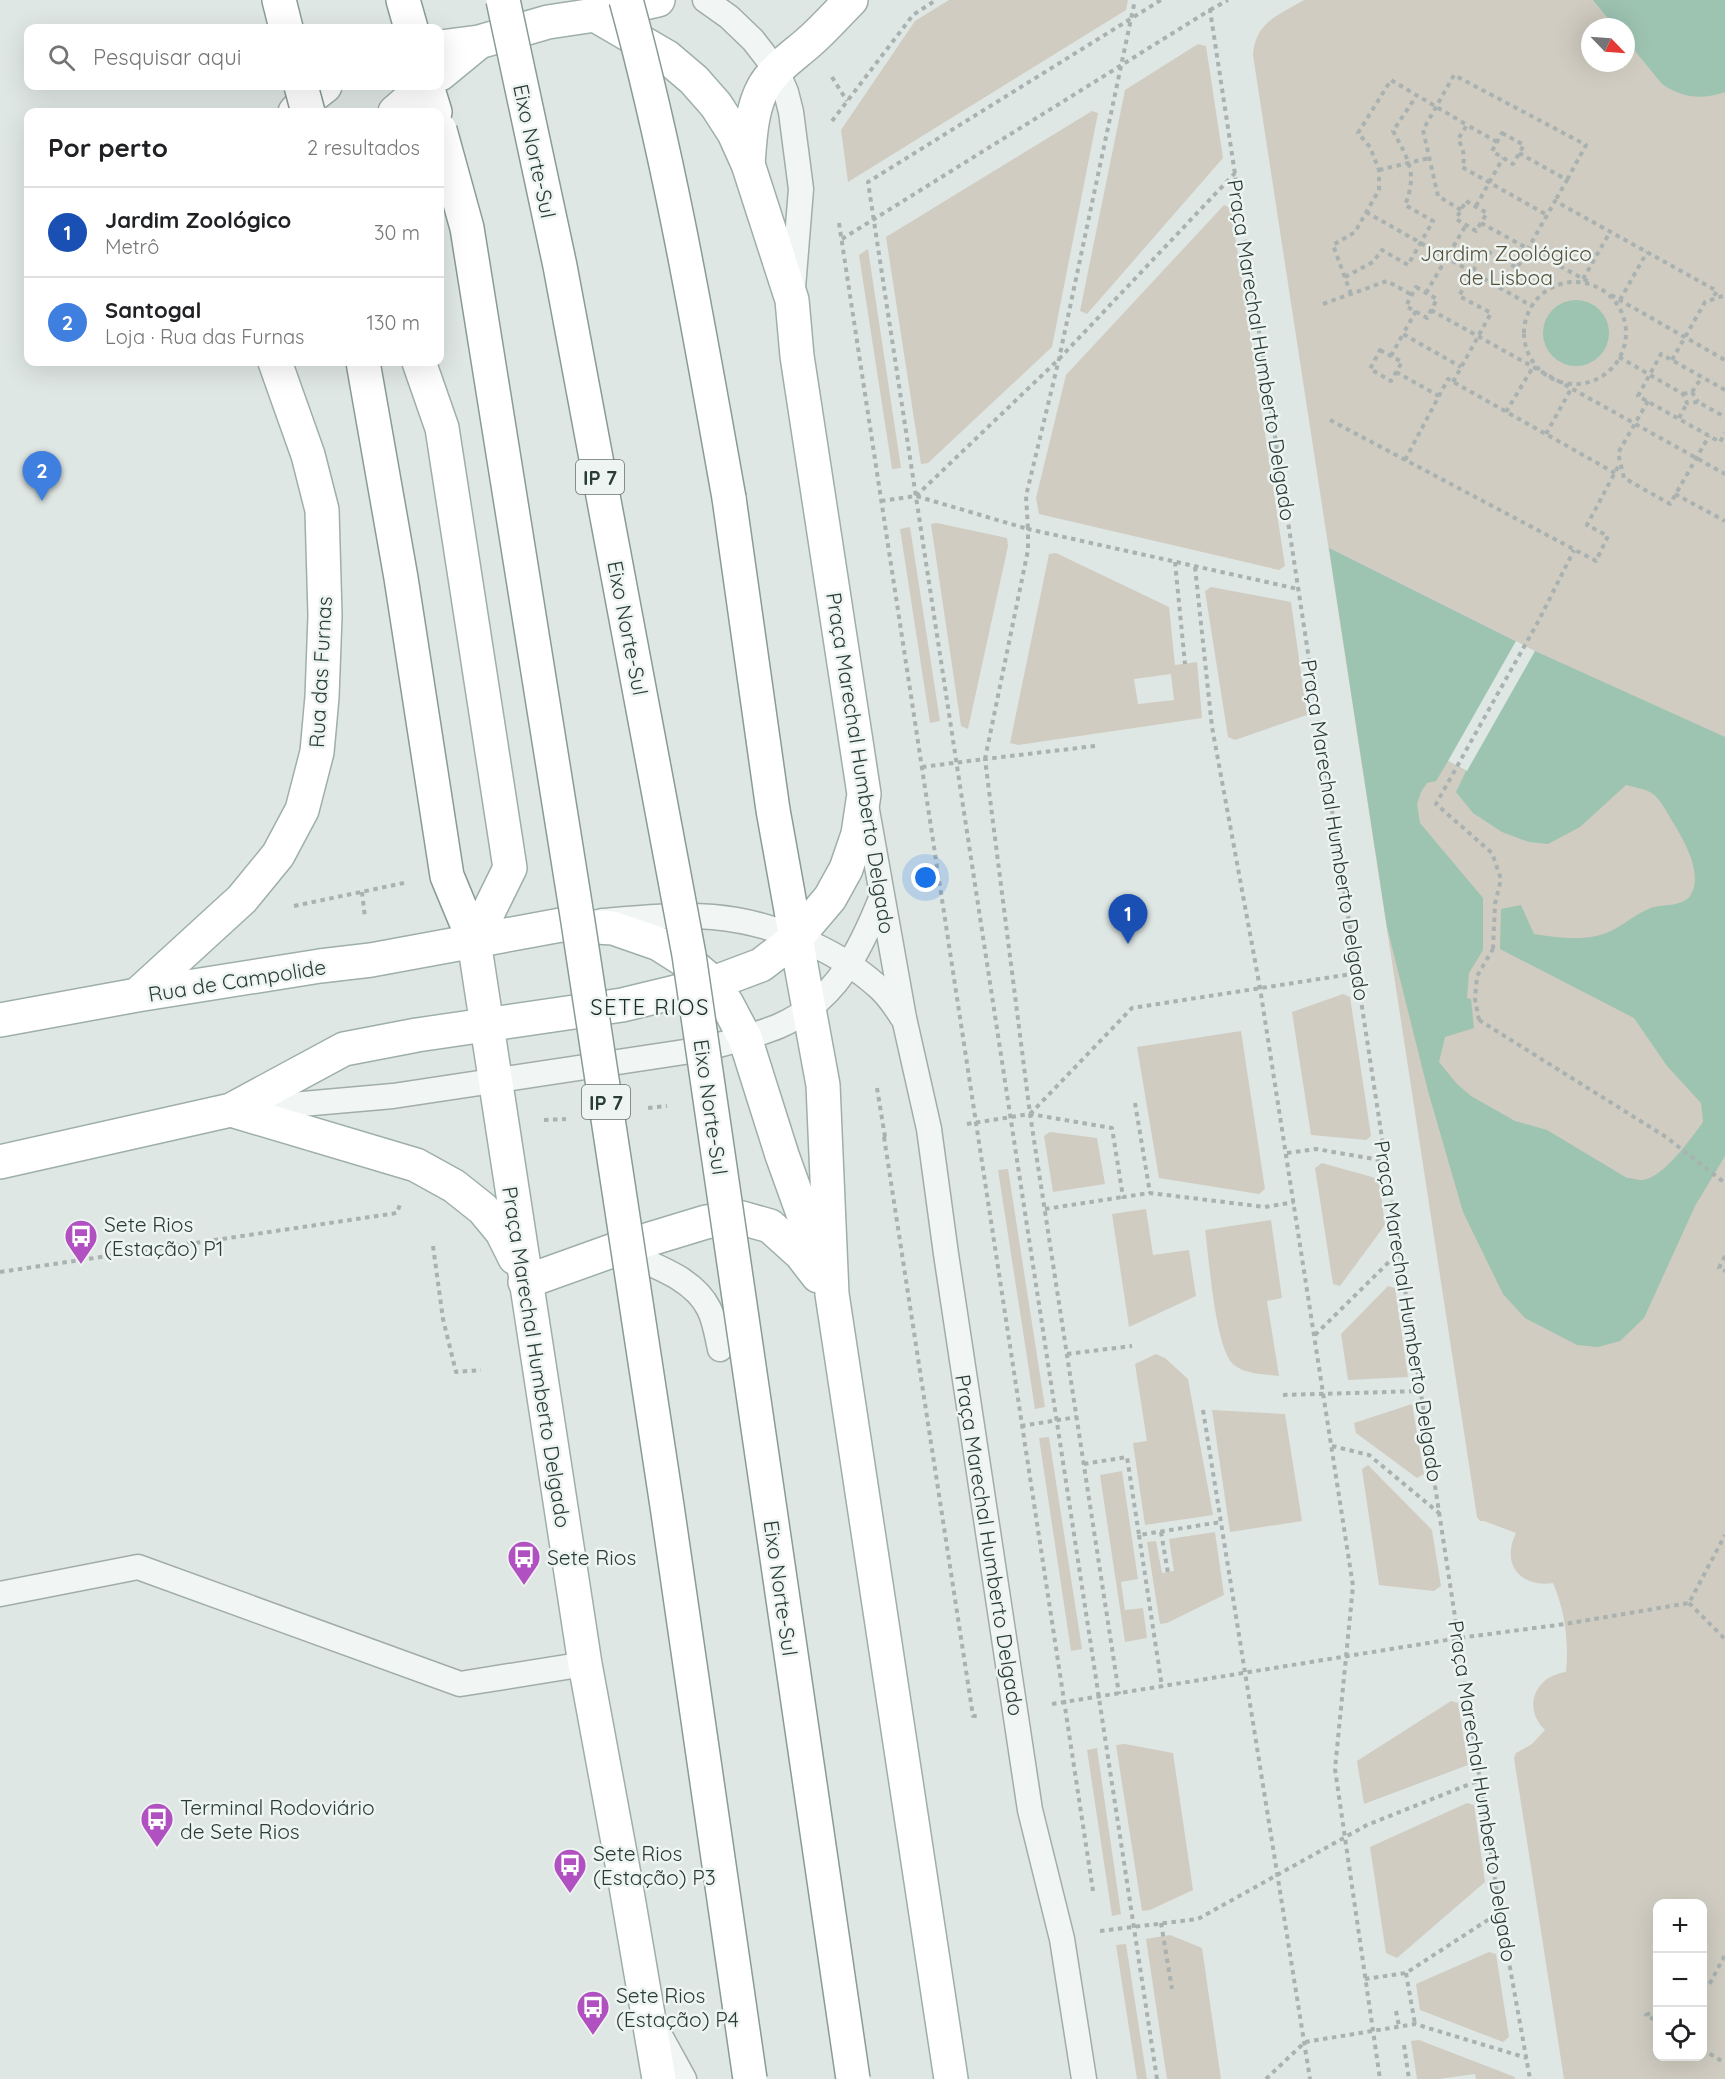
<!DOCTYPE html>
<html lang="pt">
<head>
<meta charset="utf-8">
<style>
	body { margin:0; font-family:Quicksand,sans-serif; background:#f6f6f6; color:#202124 }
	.controls { position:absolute; right:18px; bottom:18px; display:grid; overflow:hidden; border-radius:12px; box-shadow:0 6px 24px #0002 }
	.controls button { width:54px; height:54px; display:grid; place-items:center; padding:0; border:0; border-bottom:2px solid #e0e0e0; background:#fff; color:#202124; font:30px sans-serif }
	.compass { position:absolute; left:1581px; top:18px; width:54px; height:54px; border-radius:50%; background:#fff; box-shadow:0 6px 24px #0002; rotate:115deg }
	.you { position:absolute; left:926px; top:878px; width:21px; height:21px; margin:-15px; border:4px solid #fff; border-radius:50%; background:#1a73e8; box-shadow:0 0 0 9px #1a73e833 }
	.badge { display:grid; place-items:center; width:39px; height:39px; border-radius:50%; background:#ea580c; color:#fff; font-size:20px; font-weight:700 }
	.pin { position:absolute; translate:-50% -50px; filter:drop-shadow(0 2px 3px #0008) }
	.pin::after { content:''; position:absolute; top:32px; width:21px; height:18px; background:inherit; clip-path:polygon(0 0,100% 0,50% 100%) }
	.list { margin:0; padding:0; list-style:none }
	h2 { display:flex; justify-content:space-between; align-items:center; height:78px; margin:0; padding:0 24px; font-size:26px }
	h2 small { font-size:20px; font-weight:400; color:#757577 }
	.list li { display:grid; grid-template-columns:39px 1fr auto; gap:18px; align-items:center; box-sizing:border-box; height:90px; padding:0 24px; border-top:2px solid #e0e0e0 }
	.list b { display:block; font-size:22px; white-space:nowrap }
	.list p { margin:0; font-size:20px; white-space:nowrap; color:#757577 }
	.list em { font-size:20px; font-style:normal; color:#757577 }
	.icon { flex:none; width:33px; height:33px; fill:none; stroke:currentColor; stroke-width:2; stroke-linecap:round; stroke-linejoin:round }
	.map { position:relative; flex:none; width:1725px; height:2079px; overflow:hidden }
	.search { position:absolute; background:#fff; box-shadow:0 6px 24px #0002; left:24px; top:24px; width:420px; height:66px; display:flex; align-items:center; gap:15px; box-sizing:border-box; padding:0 21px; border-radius:12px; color:#757577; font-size:22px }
	.panel { position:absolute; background:#fff; box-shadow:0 6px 24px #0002; left:24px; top:108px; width:420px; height:258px; border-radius:12px }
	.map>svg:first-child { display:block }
</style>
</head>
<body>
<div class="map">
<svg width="1725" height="2079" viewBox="0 0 1725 2079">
	<rect width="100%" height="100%" fill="#dfe7e4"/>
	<path fill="#d0ccc1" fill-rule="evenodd" d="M949,0H1128L1126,10L848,182L841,130L915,21Z
		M1304,0H1725V2079H1564L1514,1758L1516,1753L1532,1744L1545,1730C1522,1708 1535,1676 1566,1672C1569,1642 1565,1611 1553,1583C1519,1588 1501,1563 1516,1533L1484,1521H1480L1477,1517L1253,55C1255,22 1279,15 1304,0ZM1590,27H1626V63H1590ZM1658,1904H1702V2056H1658Z
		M1198,44L1206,46L1223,158L1087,314L1080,311L1125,90Z
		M1092,111L1098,113L1052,347L928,463L921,464L886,237Z
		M1224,205L1231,208L1285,566L1279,570L1039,514L1036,498L1066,375Z
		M868,249L901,468L892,469L859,255Z
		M937,523L1007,538L1008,546L968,729L961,726L931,524Z
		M910,527L940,721L930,723L900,529Z
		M1056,553L1169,607L1175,665L1197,662L1202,718L1018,745L1010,743L1049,554ZM1171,674L1174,700L1138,704L1134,679Z
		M1211,587L1291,602L1307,715L1235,740L1228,737L1205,591Z
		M1343,994L1350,997L1371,1136L1366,1140L1311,1135L1292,1012Z
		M1241,1031L1265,1189L1259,1194L1159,1178L1137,1047Z
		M1050,1132L1097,1138L1105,1184L1053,1192L1044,1136Z
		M1322,1163L1379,1179L1385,1225L1340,1286L1333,1284L1315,1168Z
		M1008,1169L1045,1407L1035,1409L998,1170Z
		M1146,1209L1153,1255L1189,1250L1196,1296L1129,1327L1112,1214Z
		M1271,1220L1282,1298L1267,1301L1279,1376C1265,1374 1247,1375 1234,1365C1215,1350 1209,1257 1205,1230Z
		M1388,1286L1395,1288L1408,1377L1348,1380L1341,1334Z
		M1156,1354L1165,1358L1188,1379L1213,1515L1145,1525L1133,1443L1147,1441L1135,1364Z
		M1412,1404L1424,1474L1417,1478L1356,1433L1354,1423Z
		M1212,1410L1285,1414L1302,1521L1230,1532Z
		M1049,1437L1082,1649L1071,1651L1039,1438Z
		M1368,1465L1432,1530L1441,1586L1434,1591L1379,1585L1362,1469Z
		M1122,1471L1138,1579L1121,1582L1125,1610L1143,1608L1147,1638L1125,1642L1100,1475Z
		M1215,1532L1224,1595L1167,1623L1160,1624L1147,1542L1156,1541L1162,1573L1174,1571L1169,1539Z
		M1451,1701L1458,1703L1468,1765L1364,1804L1357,1761Z
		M1125,1744L1173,1753L1193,1890L1150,1910L1142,1911L1116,1745Z
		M1097,1748L1121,1914L1112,1916L1087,1750Z
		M1467,1803L1474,1805L1485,1882L1397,1958L1386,1953L1370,1847Z
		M1170,1935L1202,1948L1221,2079H1167L1146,1939Z
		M1126,1944L1147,2079H1137L1116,1945Z
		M1489,1952L1496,1954L1509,2037L1503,2042L1420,2010L1416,1984Z
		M1419,2040L1515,2077V2079H1476L1475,2074L1439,2079H1417L1411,2041Z"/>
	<path fill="#9dc3b1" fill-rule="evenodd" d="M1593,0H1725V92C1702,100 1682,98 1662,84L1626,40V27H1615Z
		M1543 333a33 33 0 1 1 66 0a33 33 0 1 1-66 0Z
		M1329,548L1535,651L1725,737V1156L1695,1206L1644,1318L1620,1341L1598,1347L1577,1345L1525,1318L1503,1294L1463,1212L1428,1091L1387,927ZM1448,761L1466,771L1456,792L1473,813L1502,832L1529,842L1548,844L1580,827L1626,785C1633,787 1641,788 1648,791C1659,796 1665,809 1671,819C1682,837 1705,874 1690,896C1682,907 1662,904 1651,908C1637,913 1625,924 1611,931C1589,942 1558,938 1534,934L1521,905L1501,909L1500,949L1634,1018L1667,1066L1701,1103L1703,1122C1691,1139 1662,1179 1642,1180C1637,1180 1632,1178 1627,1178L1547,1130L1515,1121L1471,1096L1456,1083L1439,1062L1445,1037L1474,1028L1471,999L1467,998L1469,973L1483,950V898L1420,823L1417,804L1421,792L1427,783L1436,781Z"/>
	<path fill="#dfe7e4" d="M1516,641L1535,651L1467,771L1448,761Z"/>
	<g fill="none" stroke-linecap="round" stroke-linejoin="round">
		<defs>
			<path id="lane" d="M705,0L729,17L753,40L777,71L786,92L791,112L801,189L793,288
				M867,810L904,1018L929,1129L946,1254L1030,1810L1062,1939L1084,2079
				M602,921C639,918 676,914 713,917C770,922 833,947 876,985C886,993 895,1006 902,1017
				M245,1109L393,1096L704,1049C729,1042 755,1036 779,1026C836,1001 860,951 882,896
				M617,1249C648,1264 693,1276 709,1309C715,1321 717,1336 720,1349
				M0,1594L138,1567L460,1684L585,1664
				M657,2030L684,2079"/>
			<path id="secondary" d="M601,13L658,0
				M748,164C750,138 751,109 764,86C774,69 793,56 808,43C823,30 837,14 851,0"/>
			<path id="primary" d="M440,74L479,42
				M295,112L302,104L325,86
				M395,112L425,86
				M419,362L442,428L510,868L474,941
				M796,938L823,1085L832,1294L951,2079
				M474,941L585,1664L625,1880L659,2079
				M137,995L242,899L278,855L302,810L317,752L322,697L325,616L322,510L308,455L275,362
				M0,1020L137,995L320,966L371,960L561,925L613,928L659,944L692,965L713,983L727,1004L745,1038L782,1155L820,1261
				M231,1110L416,1165L454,1186L483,1209L502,1232L515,1258
				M0,1162L231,1110L344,1049L417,1035L622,1005L713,983L761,965L796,938L830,898L846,869L858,834L864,794L797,356L792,300L748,164L734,133L716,105L694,80L667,57L595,15L548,22L479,42L440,47
				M525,1282L617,1249L706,1222L738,1217L770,1226L801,1254L818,1276"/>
			<path id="highway" d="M279,0L286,28
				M403,0L411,28
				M427,86L435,112
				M363,362L401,578L447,876L474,941
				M729,498L773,810L796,938"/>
		</defs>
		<use href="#lane" stroke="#a1ada9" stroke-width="27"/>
		<use href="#secondary" stroke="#a1ada9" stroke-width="36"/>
		<use href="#primary" stroke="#9eafa8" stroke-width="36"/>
		<use href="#highway" stroke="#889c94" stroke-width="36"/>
		<path stroke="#a9b2b0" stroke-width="4" stroke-dasharray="4.5 4.5" stroke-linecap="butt" d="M1210,10L1228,0
			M832,77L847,101
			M832,121L913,15L936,0
			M1502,133L1524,145L1513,164L1492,151Z
			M1497,142L1467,125L1458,139C1463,148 1466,158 1462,167L1547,215
			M1519,153L1567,180L1555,201
			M1379,170L1429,158
			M1466,201L1487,213L1476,231L1456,219Z
			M1476,206L1503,158
			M1461,210L1438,196L1423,130L1454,75L1586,145L1567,180
			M1366,212L1532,306
			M839,223L1093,1891
			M1481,223L1589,282
			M842,239L1210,10L1500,1912L1530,2079
			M1345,277L1373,262L1382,250L1408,265L1433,221L1405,205C1418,173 1408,159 1393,131L1417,95
			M1583,279L1610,232
			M1524 333a51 51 0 1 1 102 0a51 51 0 1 1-102 0Z
			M1416,287L1437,299L1427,318L1406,306Z
			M1426,293L1466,225
			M1351,294L1333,245L1355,232L1379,190V170L1370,147L1358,133L1391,80L1467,125
			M1611,295L1725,360
			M1620,300L1647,252
			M1323,304L1387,281L1412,295
			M1431,310L1725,474
			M1416,311L1403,334L1461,367
			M1380,350L1402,362L1391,381L1370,369Z
			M1391,356L1403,334
			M1619,357L1683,394L1687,403L1698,402L1725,417
			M1672,360L1705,302L1725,295
			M1396,372L1439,396
			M1453,382L1491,313L1459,296L1485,250L1517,268L1555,201L1717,291L1712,299
			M1725,390L1661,354L1638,396L1720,442L1725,433
			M1692,392L1702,377
			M1683,394L1692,392L1698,402
			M1648,401L1618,453L1624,478L1670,504L1709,436
			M1506,412L1533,367
			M1679,418L1687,403
			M1330,420L1596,561L1608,536L1587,525L1620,463
			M1546,434L1571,389
			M1405,460L1448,379L1615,473
			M1675,494L1725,521
			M916,496L1059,359L1235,173
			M881,501L916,496L1028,529L1026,496L1059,359L1135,0
			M1175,562L1185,664
			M1195,567L1212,727L1260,988L1353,1586L1335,1769L1380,2079
			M1095,746L985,759L1030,1114L1119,1694
			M922,767L985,759L1028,550V529L1298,589
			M362,892L365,918
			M294,906L404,883
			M1493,949L1495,904L1501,879L1492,853L1436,804L1539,620L1574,550
			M1479,1020L1666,1137L1725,1183
			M877,1088L885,1137
			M1135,1103L1150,1193
			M648,1108L667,1106
			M1030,1114L1132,1008L1358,973
			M544,1120L566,1119
			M967,1124L1030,1114L1112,1128L1123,1197L1150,1193L1265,1207L1294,1202
			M884,1137L973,1716H977
			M1287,1153L1316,1149L1386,1161
			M1045,1209L1123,1197
			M433,1246L443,1319L456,1372L481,1370
			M1725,1256L1719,1268L1725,1271
			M0,1272L397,1213L400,1204
			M1315,1335L1400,1251
			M1067,1354L1132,1346
			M1283,1395L1421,1391
			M1203,1410L1310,2079
			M1021,1426L1077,1417
			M1332,1446L1369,1455L1439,1513
			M1084,1464L1127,1457L1139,1535L1221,1522
			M1161,1532L1168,1573
			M1139,1535L1162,1687
			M1689,1603L1725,1639
			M1052,1704L1459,1638L1565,1624L1689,1603L1725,1535
			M1161,1923L1172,1989
			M1100,1931L1198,1919L1367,1825L1480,1780
			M1406,1973L1415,2024
			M1365,1979L1406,1973L1500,1912
			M1702,1988L1709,1985L1725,1955
			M1658,2009L1646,2015L1658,2022
			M1396,2011L1399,2026
			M1404,2045L1409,2079
			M1702,2049L1725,2063
			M1157,2079L868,182L1161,0
			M1266,2079L1305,2042L1415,2024L1527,2058"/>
		<use href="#lane" stroke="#f1f5f4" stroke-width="24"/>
		<use href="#secondary" stroke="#fff" stroke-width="33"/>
		<use href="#primary" stroke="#fff" stroke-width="33"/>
		<use href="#highway" stroke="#fff" stroke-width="33"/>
		<defs>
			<path id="highway-bridge" d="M503,0L560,266L689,955L853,2079
				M626,0C671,164 699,331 729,498
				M301,86L308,112
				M440,130L467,228L578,922L667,1506L750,2079"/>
		</defs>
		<use href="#highway-bridge" stroke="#889c94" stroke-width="36" stroke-linecap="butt"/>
		<path stroke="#a9b2b0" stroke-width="4" stroke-dasharray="4.5 4.5" stroke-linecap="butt" d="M1479,1020L1475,999L1477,976L1493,949"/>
		<use href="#highway-bridge" stroke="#fff" stroke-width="33"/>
	</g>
	<defs>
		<symbol id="bus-pin" viewBox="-11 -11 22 30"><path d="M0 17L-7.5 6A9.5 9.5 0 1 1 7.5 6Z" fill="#b150c0" stroke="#eef4f2"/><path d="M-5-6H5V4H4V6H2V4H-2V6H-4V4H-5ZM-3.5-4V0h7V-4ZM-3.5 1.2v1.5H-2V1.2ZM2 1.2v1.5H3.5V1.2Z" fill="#fff"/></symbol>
	</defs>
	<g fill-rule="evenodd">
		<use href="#bus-pin" x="62" y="1217" width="38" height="52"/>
		<use href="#bus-pin" x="505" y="1538" width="38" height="52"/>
		<use href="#bus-pin" x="138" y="1800" width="38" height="52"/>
		<use href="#bus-pin" x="551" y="1846" width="38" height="52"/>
		<use href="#bus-pin" x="574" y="1988" width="38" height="52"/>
	</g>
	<g text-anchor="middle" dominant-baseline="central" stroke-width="5" stroke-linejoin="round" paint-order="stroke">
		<g fill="#eef4f2" stroke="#65736e" stroke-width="1.5">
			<rect x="576" y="460" width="48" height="34" rx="4.5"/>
			<rect x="582" y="1085" width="48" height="34" rx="4.5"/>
		</g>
		<g font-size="20" font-weight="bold" fill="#2a3c36">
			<text x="600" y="477">IP 7</text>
			<text x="606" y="1102">IP 7</text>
		</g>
		<g font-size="21" fill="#2a3c36" stroke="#eef4f2">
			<text transform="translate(535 151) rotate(78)">Eixo Norte-Sul</text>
			<text transform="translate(1262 350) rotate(81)">Praça Marechal Humberto Delgado</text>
			<text transform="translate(628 628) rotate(79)">Eixo Norte-Sul</text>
			<text transform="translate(320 672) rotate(-87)">Rua das Furnas</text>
			<text transform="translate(861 763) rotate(81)">Praça Marechal Humberto Delgado</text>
			<text transform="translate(1336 830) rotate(81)">Praça Marechal Humberto Delgado</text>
			<text transform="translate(237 980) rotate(-9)">Rua de Campolide</text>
			<text transform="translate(711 1107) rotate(82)">Eixo Norte-Sul</text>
			<text transform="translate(1409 1311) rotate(81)">Praça Marechal Humberto Delgado</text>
			<text transform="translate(537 1357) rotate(81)">Praça Marechal Humberto Delgado</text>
			<text transform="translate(990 1545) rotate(81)">Praça Marechal Humberto Delgado</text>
			<text transform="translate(781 1588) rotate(82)">Eixo Norte-Sul</text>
			<text transform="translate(1483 1791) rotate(81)">Praça Marechal Humberto Delgado</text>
		</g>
		<g font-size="21" fill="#565138" stroke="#eef4f2">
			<text x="1506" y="253">Jardim Zoológico<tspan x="1506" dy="24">de Lisboa</tspan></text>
		</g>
		<g font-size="21" fill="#2a3c36" stroke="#eef4f2" text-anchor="start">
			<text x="104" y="1224">Sete Rios<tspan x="104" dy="24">(Estação) P1</tspan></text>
			<text x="547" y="1557">Sete Rios</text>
			<text x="180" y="1807">Terminal Rodoviário<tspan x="180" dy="24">de Sete Rios</tspan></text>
			<text x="593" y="1853">Sete Rios<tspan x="593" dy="24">(Estação) P3</tspan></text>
			<text x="616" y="1995">Sete Rios<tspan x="616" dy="24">(Estação) P4</tspan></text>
		</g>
		<g font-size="22" letter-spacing="1.5" fill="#1c2d27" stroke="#eef4f2">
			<text x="650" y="1007">SETE RIOS</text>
		</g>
	</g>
</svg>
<div class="controls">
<button>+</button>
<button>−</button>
<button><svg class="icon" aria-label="locate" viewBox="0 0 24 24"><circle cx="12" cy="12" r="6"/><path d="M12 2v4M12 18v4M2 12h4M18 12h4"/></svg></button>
</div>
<svg class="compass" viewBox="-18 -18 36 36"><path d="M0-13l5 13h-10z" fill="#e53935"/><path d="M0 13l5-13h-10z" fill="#757577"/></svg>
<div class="you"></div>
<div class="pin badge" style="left:1128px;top:944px;background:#1a4fb4">1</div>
<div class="pin badge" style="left:42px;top:501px;background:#3f7fe0">2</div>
<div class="search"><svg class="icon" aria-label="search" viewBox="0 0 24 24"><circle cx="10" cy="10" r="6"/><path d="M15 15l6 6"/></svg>Pesquisar aqui</div>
<section class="panel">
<h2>Por perto<small>2 resultados</small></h2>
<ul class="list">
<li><span class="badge" style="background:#1a4fb4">1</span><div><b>Jardim Zoológico</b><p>Metrô</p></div><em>30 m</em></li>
<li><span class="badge" style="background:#3f7fe0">2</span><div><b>Santogal</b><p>Loja · Rua das Furnas</p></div><em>130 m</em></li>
</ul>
</section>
</div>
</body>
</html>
